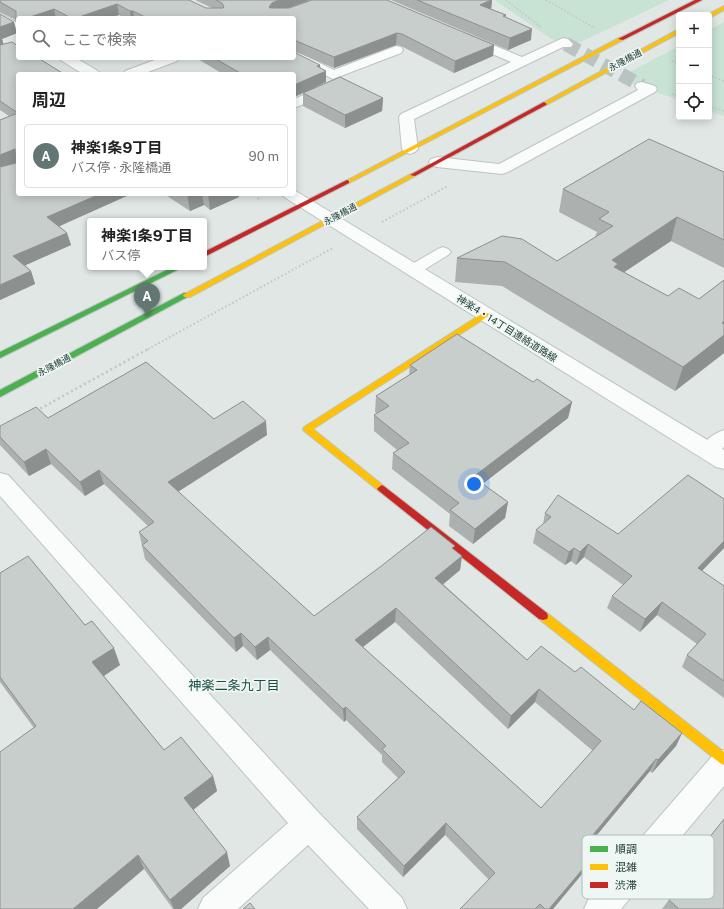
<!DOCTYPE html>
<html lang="ja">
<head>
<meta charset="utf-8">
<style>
	body { margin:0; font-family:"Public Sans","Noto Sans JP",sans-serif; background:#f2f2f2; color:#222 }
	.controls { position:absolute; right:12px; top:12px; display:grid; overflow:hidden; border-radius:4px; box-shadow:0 2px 10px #0003 }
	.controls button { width:36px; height:36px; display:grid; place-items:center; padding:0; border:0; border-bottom:1px solid #e0e0e0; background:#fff; color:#222; font:20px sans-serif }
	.you { position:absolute; left:474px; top:484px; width:14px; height:14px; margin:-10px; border:3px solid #fff; border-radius:50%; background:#1a73e8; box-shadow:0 0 0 6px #1a73e833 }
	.badge { display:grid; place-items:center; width:26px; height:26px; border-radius:50%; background:#627773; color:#fff; font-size:13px; font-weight:700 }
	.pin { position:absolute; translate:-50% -33px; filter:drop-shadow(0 1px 2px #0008) }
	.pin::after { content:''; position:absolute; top:21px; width:14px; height:12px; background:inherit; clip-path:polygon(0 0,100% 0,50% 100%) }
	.popup { position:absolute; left:87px; top:218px; width:120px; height:52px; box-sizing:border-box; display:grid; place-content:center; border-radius:4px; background:#fff; filter:drop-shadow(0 1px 3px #0005); font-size:13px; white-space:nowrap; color:#767676 }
	.popup b { font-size:15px; color:#222 }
	.popup::after { content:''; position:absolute; left:50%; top:100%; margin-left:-8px; border:8px solid transparent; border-top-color:#fff }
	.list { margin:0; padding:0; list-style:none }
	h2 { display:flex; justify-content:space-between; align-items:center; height:52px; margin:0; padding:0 16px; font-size:17px }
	h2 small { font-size:13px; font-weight:400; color:#767676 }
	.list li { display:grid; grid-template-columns:26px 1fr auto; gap:12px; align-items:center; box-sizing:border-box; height:64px; margin:0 8px 8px; padding:0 8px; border:1px solid #e0e0e0; border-radius:4px }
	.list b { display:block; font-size:15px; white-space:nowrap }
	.list p { margin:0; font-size:13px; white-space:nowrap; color:#767676 }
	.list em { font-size:13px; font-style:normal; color:#767676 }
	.icon { flex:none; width:22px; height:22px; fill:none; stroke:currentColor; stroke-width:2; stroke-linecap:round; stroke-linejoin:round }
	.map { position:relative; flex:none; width:724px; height:909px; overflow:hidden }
	.search { position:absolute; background:#fff; box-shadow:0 2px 10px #0003; left:16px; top:16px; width:280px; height:44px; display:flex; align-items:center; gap:10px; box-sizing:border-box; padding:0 14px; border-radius:4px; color:#767676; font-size:15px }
	.panel { position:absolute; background:#fff; box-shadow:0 2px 10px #0003; left:16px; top:72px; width:280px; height:124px; border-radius:4px }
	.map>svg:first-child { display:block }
</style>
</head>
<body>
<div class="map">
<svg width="724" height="909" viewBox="0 0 724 909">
	<rect width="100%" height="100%" fill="#e0e7e5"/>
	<path fill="#c8e2d3" d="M495,0H669L568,48L547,36Z
		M724,22V116L709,111V30Z
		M679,46V100L617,79Z"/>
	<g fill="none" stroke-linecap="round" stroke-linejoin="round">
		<path stroke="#b9c4c2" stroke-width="14" stroke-dasharray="14 7" stroke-linecap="butt" d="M566,44L642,86"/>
		<defs>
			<path id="lane" d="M443,247L448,249L451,252L448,255L419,273L413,275L407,273L405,270L407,267L438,249Z
				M724,430V447C716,454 711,459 700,456L698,451C703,442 714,433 724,430Z"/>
			<path id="street" d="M0,13L18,23V32L0,22Z
				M466,34L522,57L563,38L568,39L573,44L571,47H563L414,119L418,149L415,152L410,154L405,152L402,149L399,117L401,114L511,62L461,41L459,38L461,35Z
				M396,46L401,47L403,50L401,53L333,79L289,58H294V52L299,53L334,70Z
				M60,58H76L98,71L100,74H83L62,61Z
				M160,58H179L177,61L143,74H123L125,71Z
				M642,82L655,86L657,89L655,92L508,172L502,174L437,167L431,165L429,162L431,159L437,157L499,164L638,90L635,86L637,83Z
				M330,84L335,85L337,88L335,91L294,108V99Z
				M294,190L724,450V469L716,467L284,197L282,194H294Z
				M0,473L8,475L320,814L402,898L407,909H369L308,845L238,909H198L203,898L288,823L0,496Z
				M724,750V786L621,909H584L589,898L714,754Z"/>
			<path id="fast" d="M173,267H183L0,358V352Z
				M184,293H190L191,295L0,397V390Z"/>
			<path id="slow" d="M724,6V10L711,17L709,18V15H707Z
				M679,29V33L546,105L541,104Z
				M621,37L624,39L623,40L349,183H345L344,182Z
				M413,173L416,175L415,176L190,297H184L183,295Z
				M483,313H489L490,315L313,429L385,487L387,489L385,491H379L304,431L303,429L304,427Z
				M543,612L547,613L724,752V765L720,763L539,619L538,616L539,613Z"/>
			<path id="jam" d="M695,0H702L623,40L618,39Z
				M544,102L547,104L546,105L415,176L410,175Z
				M347,180L349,181V183L204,257V252Z
				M382,485L385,487L547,613L548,616L547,619L543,620L539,619L379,491L377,489L379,487Z"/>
		</defs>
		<use href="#lane" stroke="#bdc4c2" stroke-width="2"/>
		<use href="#street" stroke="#bdc4c2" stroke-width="2"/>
		<use href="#fast" stroke="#bcc5c2" stroke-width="2"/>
		<use href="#slow" stroke="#bcc5c2" stroke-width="2"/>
		<use href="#jam" stroke="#bcc5c2" stroke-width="2"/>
		<path stroke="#bfc7c6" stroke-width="1.5" stroke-dasharray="1.5 2" stroke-linecap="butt" d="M506,0L542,28
			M546,0L595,28
			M672,61L679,64
			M709,75L724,81
			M672,94L679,96
			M709,106L724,111"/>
		<path stroke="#bfc7c6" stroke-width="2" stroke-dasharray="1.5 2.5" stroke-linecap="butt" d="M257,194L259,200
			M382,222L448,186
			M148,349L333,248"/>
		<path stroke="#bfc7c6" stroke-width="2.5" stroke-dasharray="2 3" stroke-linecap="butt" d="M36,411L150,348"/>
		<use href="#lane" fill="#fafbfb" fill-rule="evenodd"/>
		<use href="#street" fill="#fafbfb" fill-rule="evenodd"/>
		<use href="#fast" fill="#4caf50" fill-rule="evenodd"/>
		<use href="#slow" fill="#ffc107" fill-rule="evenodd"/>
		<use href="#jam" fill="#c62828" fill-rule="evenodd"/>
	</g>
	<path fill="#acb1af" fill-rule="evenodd" d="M0,0H189L206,8H212L195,0H310L287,8L494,45L493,56L454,73L401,46L396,45L334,68L294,51V18H124L119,15L110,18H18V28L16,20L0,12Z
		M391,0H492L491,9L506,15V18L531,40L508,50Z
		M0,14L17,33L2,39L3,44L18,46V194H131L59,226L67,233L71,245L25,265L31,271L35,284L0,300V120L9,116L0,110Z
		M196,58H294L320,68L326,82L314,88L383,98L382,111L345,128L303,106V93L294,97V74H223Z
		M724,172V268L671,241L624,272L668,296L699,299L724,280V353L675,391L502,286L455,282L457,258L557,261L595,237L597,232L559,212L563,189Z
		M164,194H238L239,197L210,210L204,205L190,211Z
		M410,365L533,382L572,402L568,418L482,484L508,502L505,518L473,544L449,526L450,514L392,469L393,453L397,450L374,431V415L377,413L375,412L376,396L409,375Z
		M48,418L214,419L267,435L178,492L314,616L454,550L462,556L460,570L443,584L527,660L575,672L634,710L682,733L676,746L652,773L650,771L589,844L592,862L553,909H460L489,880L445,835L403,877L357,829V817L398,778L382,762V755L346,720L344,722L270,650L257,660L243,646L236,652L145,559L139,532L148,526L104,484L85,496L51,464L29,476L0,445V426ZM395,622L508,729L535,702L593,751L541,808L363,647Z
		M724,499V548L702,571L724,586V698L682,667L687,655L697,644L657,615L640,632L607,608L612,596L623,585L584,557L576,565L571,561L565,565L533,543L536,530L543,524L545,513L618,534Z
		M0,573L85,625L120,665L104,676L164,750L213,776L217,791L193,810L230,866L181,909H173L144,869L34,728L0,682Z
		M724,819V909H662L690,872L686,868L693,858Z"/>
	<path fill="#8c908f" d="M279,0H310L272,14L269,7L272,3Z
		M492,0L491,11L480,5Z
		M117,4L119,15L110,18H76Z
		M54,9L56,18H27Z
		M130,11H133L134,18H131Z
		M18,21V28L16,22Z
		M14,22L17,33L2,39L4,46L0,48V27Z
		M532,29L531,40L508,50L510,38Z
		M397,33L396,45L334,68V57Z
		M494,45L493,56L454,73L455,61Z
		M320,65L321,73L326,71V82L294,97V85L317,66Z
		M383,98L382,111L345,128V115Z
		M15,149L18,162L0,168V155Z
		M100,194H131L51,230L47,217Z
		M187,194H202L204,205L190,211Z
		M208,194H238L239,197L210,210Z
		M677,217L671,241L614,279L612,260Z
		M67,233L71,245L17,269L13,256Z
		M31,271L35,284L0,300V285Z
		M724,321V353L675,391L683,367L722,323Z
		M572,402L568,418L471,493L473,477Z
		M266,421L267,435L171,496L168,482Z
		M46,449L51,464L29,476L24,462Z
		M99,470L104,484L85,496L80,482Z
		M508,502L505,518L473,544L475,529Z
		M724,541V548L692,581L698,568Z
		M588,544L584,557L576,565L580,552Z
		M574,548L571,561L565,565L569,552Z
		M462,556L460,570L434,592L435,578Z
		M662,602L657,615L640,632L645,619Z
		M396,608L395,622L355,653V640Z
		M241,633L243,646L236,652L234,638Z
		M268,637L270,650L257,660L255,647Z
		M114,648L120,665L99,679L92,662Z
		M539,689L535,702L508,729L511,716Z
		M346,707V720L344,722L343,709Z
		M682,733L676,746L652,773L658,760Z
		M656,759L650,771L582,853L587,842Z
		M213,776L217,791L189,813L184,798Z
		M446,823L445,835L403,877L404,866Z
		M598,851L592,862L553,909H549Z
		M227,852L230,866L181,909H174L170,900Z
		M138,855L144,869L97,909H73Z"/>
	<path fill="#c8cecc" stroke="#8c908f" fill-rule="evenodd" d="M0,0H189L206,8H223L224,7L222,3L216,0H279L272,3L269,7L270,8H289L312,0H387L494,45L455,61L402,34L397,33L334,57L294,40V18H147L133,11H130L117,4L76,18H71L54,9L27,18H18V21L16,22V11L0,2Z
		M417,0H491L480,5L506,15L503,16L532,29L510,38Z
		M0,14L14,22L0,27Z
		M12,42L18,46V58H38L64,74H18V113L0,101V45Z
		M294,52L320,65L317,66L326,71L294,85V74H242L214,58H294Z
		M340,77L383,98L345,115L303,93Z
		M18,113V194H100L47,217L67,233L13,256L31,271L0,285V167L16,163L15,149L0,155V120Z
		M649,139L724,172V240L677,217L612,260L618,264L614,267L668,296L679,288L699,299L724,280V321L722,323L724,324V335L683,367L505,262L457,258L502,236L522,239L557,261L613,226L599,219L609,212L563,189Z
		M457,334L533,382L537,379L572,402L473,477L508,502L475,529L450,510L459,503L393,453L409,443L374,415L389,406L376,396L417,370L410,365Z
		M146,362L214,419L243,401L266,421L168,482L314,616L380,567L431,527L455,546L452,548L462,556L435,578L527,660L541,646L575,672L581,667L634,710L641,701L682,733L658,760L656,759L587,842L598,851L549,909H545L540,904L535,909H460L495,873L446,823L404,866L357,817L405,772L382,749L386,746L346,707L343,709L268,637L255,647L241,633L234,638L142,545L148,541L139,532L154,522L99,470L80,482L46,449L24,462L0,437V426L36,407L48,418ZM396,608L511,716L539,689L601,741L541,808L355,640Z
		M688,475L724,499V541L698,568L724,586V681L687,655L706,634L662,602L645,619L612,596L632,576L588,544L580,552L574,548L569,552L536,530L551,517L545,513L558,495L618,534Z
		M28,556L85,625L92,621L114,648L92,662L164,750L181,737L213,776L184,798L227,852L170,900L138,855L73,909H0V752L36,726L0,677V573Z
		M724,819V909H679L669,900L697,862L693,858Z
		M250,903L255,909H243Z"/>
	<g text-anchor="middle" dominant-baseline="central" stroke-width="3.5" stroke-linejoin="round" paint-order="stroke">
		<g font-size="9" fill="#1e3a36" stroke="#eef7f3">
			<text transform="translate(625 60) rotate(-28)">永隆橋通</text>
			<text transform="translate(340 214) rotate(-28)">永隆橋通</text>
			<text transform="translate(54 365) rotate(-28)">永隆橋通</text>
		</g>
		<g font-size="10" fill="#1e3a36" stroke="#eef7f3">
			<text transform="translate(507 328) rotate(32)">神楽4・14丁目連絡道路線</text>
		</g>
		<g font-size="13" fill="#1a4d46" stroke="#eef7f3">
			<text x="234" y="685">神楽二条九丁目</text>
		</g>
	</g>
	<rect x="582" y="835" width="132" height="64" rx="6" fill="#eef7f3" stroke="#b0beba" stroke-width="1"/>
	<rect x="590" y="846" width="18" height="6" fill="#4caf50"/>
	<rect x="590" y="864" width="18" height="6" fill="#ffc107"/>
	<rect x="590" y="882" width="18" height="6" fill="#c62828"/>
	<g font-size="11" fill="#1e3a36">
		<text x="615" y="853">順調</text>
		<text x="615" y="871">混雑</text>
		<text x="615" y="889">渋滞</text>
	</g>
</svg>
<div class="controls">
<button>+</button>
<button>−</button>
<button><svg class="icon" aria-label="locate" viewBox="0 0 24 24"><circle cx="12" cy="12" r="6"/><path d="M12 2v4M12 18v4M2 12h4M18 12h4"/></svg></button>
</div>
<div class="you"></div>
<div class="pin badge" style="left:147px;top:316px">A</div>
<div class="popup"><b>神楽1条9丁目</b>バス停</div>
<div class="search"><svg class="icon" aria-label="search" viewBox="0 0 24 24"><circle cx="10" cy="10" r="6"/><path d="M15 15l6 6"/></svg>ここで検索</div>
<section class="panel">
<h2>周辺<small></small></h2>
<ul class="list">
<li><span class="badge">A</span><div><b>神楽1条9丁目</b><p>バス停 · 永隆橋通</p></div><em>90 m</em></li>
</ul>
</section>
</div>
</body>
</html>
